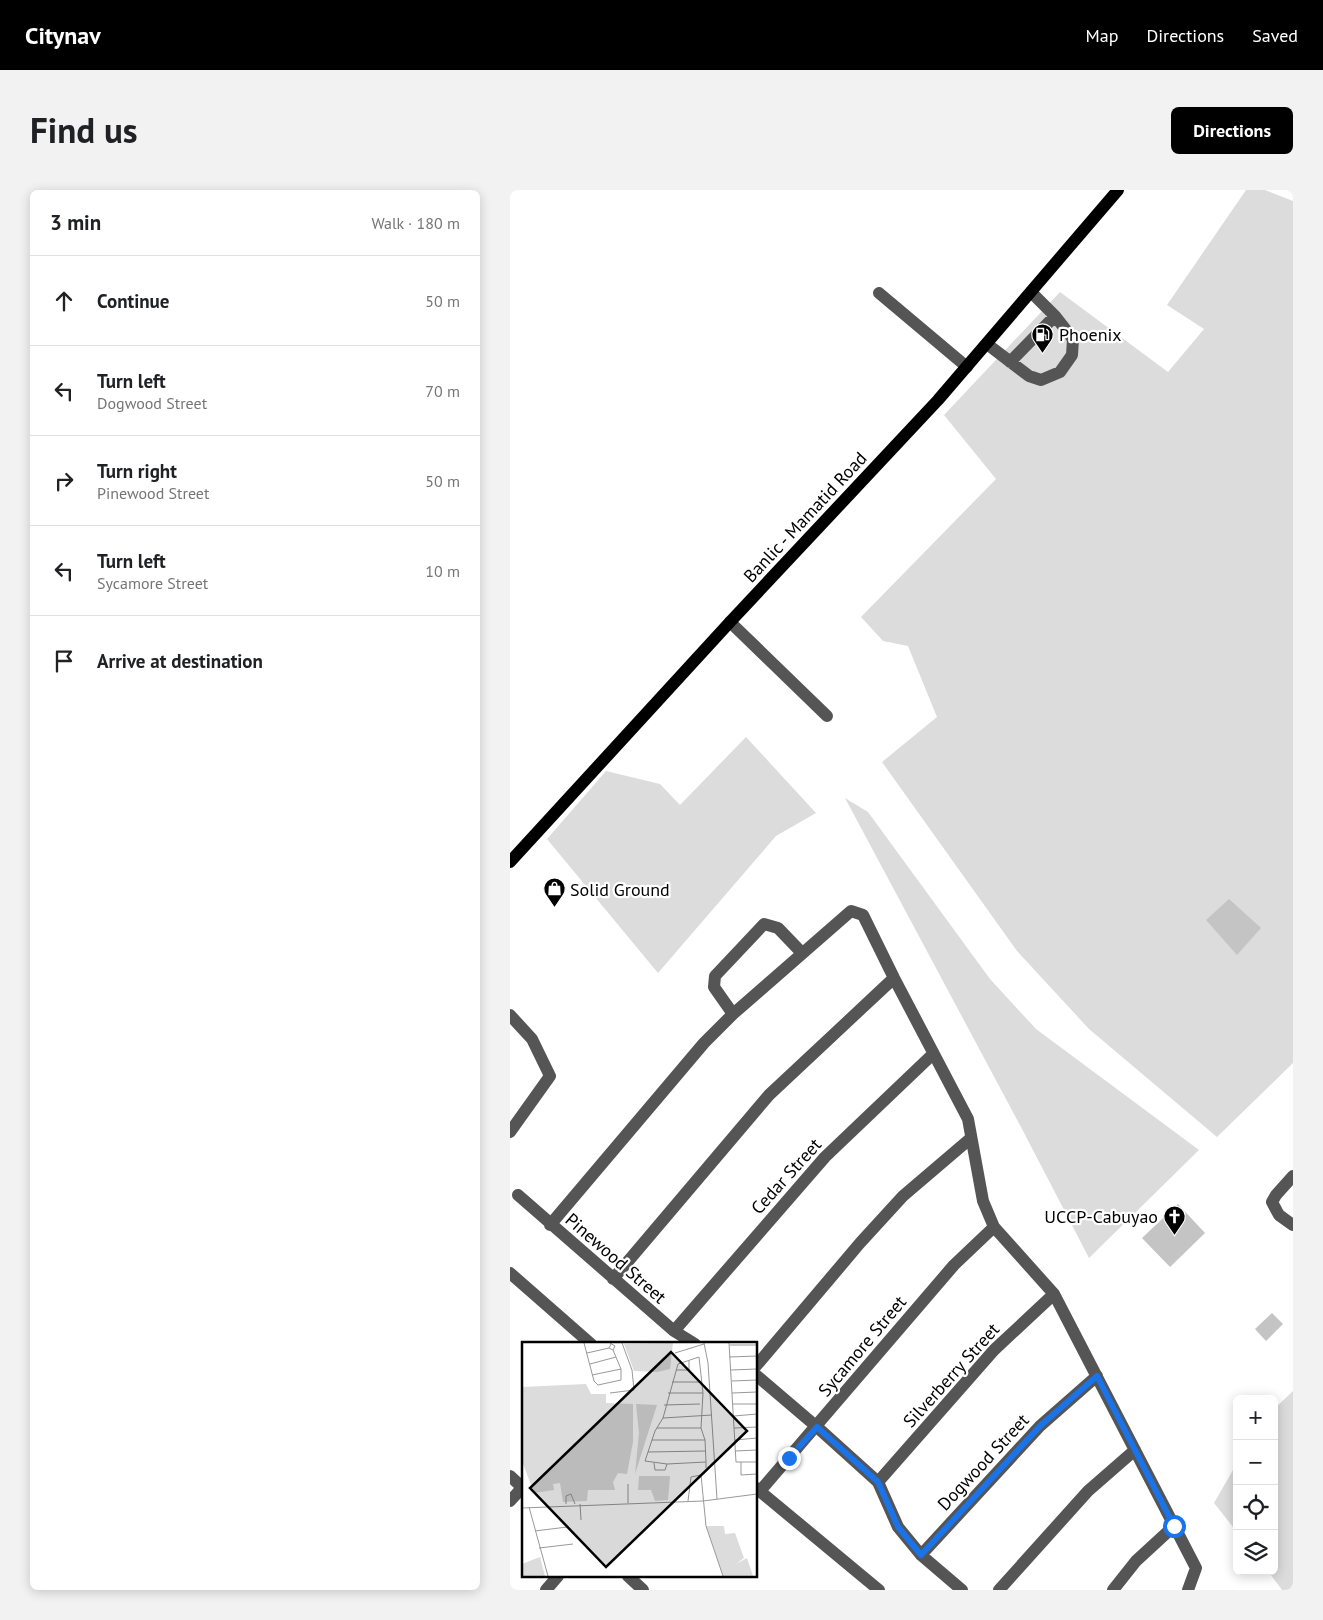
<!DOCTYPE html>
<html lang="en">
<head>
<meta charset="utf-8">
<style>
	body { margin:0; font-family:"PT Sans",sans-serif; background:#f2f2f2; color:#202124 }
	.controls { position:absolute; right:15px; bottom:15px; display:grid; overflow:hidden; border-radius:8px; box-shadow:0 2px 12px #0003 }
	.controls button { width:45px; height:45px; display:grid; place-items:center; padding:0; border:0; border-bottom:1px solid #e0e0e0; background:#fff; color:#202124; font:25px sans-serif }
	.stop { position:absolute; width:15px; height:15px; margin:-11px; border:4px solid #1a73e8; border-radius:50%; background:#fff }
	.stop.end { background:#1a73e8; border-color:#fff; box-shadow:0 1px 5px #0008 }
	.list { margin:0; padding:0; list-style:none }
	h2 { display:flex; justify-content:space-between; align-items:center; height:65px; margin:0; padding:0 20px; font-size:21px }
	h2 small { font-size:16px; font-weight:400; color:#757577 }
	.list li { display:grid; grid-template-columns:32px 1fr auto; gap:15px; align-items:center; box-sizing:border-box; height:90px; padding:0 20px; border-top:1px solid #e0e0e0 }
	.list b { display:block; font-size:19px; white-space:nowrap }
	.list p { margin:0; font-size:16px; white-space:nowrap; color:#757577 }
	.list em { font-size:16px; font-style:normal; color:#757577 }
	.icon { flex:none; width:28px; height:28px; fill:none; stroke:currentColor; stroke-width:2; stroke-linecap:round; stroke-linejoin:round }
	.map { position:relative; flex:none; width:783px; height:1400px; overflow:hidden; border-radius:8px }
	header { display:flex; align-items:center; gap:30px; box-sizing:border-box; height:70px; padding:0 25px; background:#000; color:#fff }
	header strong { font-size:24px }
	nav { display:flex; gap:28px; margin-inline-start:auto; font-size:18px }
	.intro { display:flex; align-items:center; justify-content:space-between; box-sizing:border-box; height:120px; padding:0 30px }
	h1 { margin:0; font-size:35px }
	.button { padding:12px 22px; border-radius:8px; background:#000; color:#fff; font-size:18px; font-weight:700 }
	main { display:flex; gap:30px; padding:0 30px }
	aside { flex:1; background:#fff; border-radius:8px; box-shadow:0 2px 12px #0003 }
	.map>svg:first-child { display:block }
</style>
</head>
<body>
<header>
<strong>Citynav</strong>
<nav><a>Map</a><a>Directions</a><a>Saved</a></nav>
</header>
<div class="intro"><h1>Find us</h1><a class="button">Directions</a></div>
<main>
<aside>
<h2>3 min<small>Walk · 180 m</small></h2>
<ul class="list">
<li><svg class="icon" aria-label="ahead" viewBox="0 0 24 24"><path d="M12 20V5M6 11l6-6 6 6"/></svg><div><b>Continue</b></div><em>50 m</em></li>
<li><svg class="icon" aria-label="left" viewBox="0 0 24 24"><path d="M17 20v-9H6M10 6l-5 5 5 5"/></svg><div><b>Turn left</b><p>Dogwood Street</p></div><em>70 m</em></li>
<li><svg class="icon" aria-label="right" viewBox="0 0 24 24"><path d="M7 20v-9h11M14 6l5 5-5 5"/></svg><div><b>Turn right</b><p>Pinewood Street</p></div><em>50 m</em></li>
<li><svg class="icon" aria-label="left" viewBox="0 0 24 24"><path d="M17 20v-9H6M10 6l-5 5 5 5"/></svg><div><b>Turn left</b><p>Sycamore Street</p></div><em>10 m</em></li>
<li><svg class="icon" aria-label="arrive" viewBox="0 0 24 24"><path d="M6 21V4h12l-3 4 3 4H6"/></svg><div><b>Arrive at destination</b></div></li>
</ul>
</aside>
<div class="map">
<svg width="783" height="1400" viewBox="0 0 783 1400">
	<rect width="100%" height="100%" fill="#fff"/>
	<path fill="#dcdcdc" d="M736,0H755L783,11V873L707,947L579,839L507,761L372,572L427,527L398,456L373,451L351,427L486,289L434,225L550,102L658,182L694,139L657,115Z
		M236,547L306,623L266,646L148,783L37,649L96,581L150,594L170,615Z
		M335,608L358,622L480,789L526,839L689,960L579,1068L511,937Z
		M783,1201V1400H772L758,1381H764V1219Z
		M727,1273V1342L704,1313Z"/>
	<path fill="#c4c4c4" d="M719,709L751,738L727,765L696,730Z
		M668,1014L695,1043L660,1077L632,1048Z
		M762,1123L773,1134L756,1151L745,1139Z"/>
	<g fill="none" stroke-linecap="round" stroke-linejoin="round">
		<path stroke="#555" stroke-width="12" d="M369,103L457,177
			M477,154L519,186L531,190L550,182L562,165L563,149L545,126L521,102
			M500,172L545,126
			M220,432L317,526
			M223,824L204,797L205,786L254,734L268,738L292,763
			M0,825L22,849L40,886L0,942
			M783,986L766,1005L762,1012L769,1025L783,1035
			M8,1005L164,1141L185,1154
			M40,1035L194,853L223,824L341,721L353,725L384,788L458,929L473,1011L484,1037L544,1104L686,1378L678,1400
			M0,1083L81,1154
			M103,1089L259,905L384,788
			M164,1141L315,967L423,864
			M246,1176L350,1053L393,1006L461,948
			M246,1185L307,1237L368,1292L388,1337L411,1365L452,1400
			M0,1286L14,1299
			M368,1292L484,1160L544,1104
			M246,1298L369,1400
			M250,1301L444,1075L484,1037
			M0,1311L12,1298
			M411,1365L530,1236L587,1186
			M118,1386L133,1400
			M36,1400L48,1386
			M489,1400L578,1301L625,1260
			M603,1400L626,1371L664,1336"/>
		<path stroke="#000" stroke-width="12" d="M0,672L220,432L428,210L608,0"/>
	</g>
	<g fill="none" stroke-linecap="round" stroke-linejoin="round">
		<path stroke="#1a73e8" stroke-width="6" d="M279,1268L307,1237L368,1292L388,1337L411,1365L530,1236L587,1186L664,1336"/>
	</g>
	<defs>
		<symbol id="fuel-pin" viewBox="-11 -11 22 30"><path d="M0 17L-7.5 6A9.5 9.5 0 1 1 7.5 6Z" fill="#000" stroke="#fff"/><path d="M-5.5-6h7V0h2V4h1.3V-2.5L3-4.5l.8-.8L6-3V5H2.5V1h-1V6h-7ZM-4.2-4.7v3.2H.2V-4.7Z" fill="#fff"/></symbol>
		<symbol id="shop-pin" viewBox="-11 -11 22 30"><path d="M0 17L-7.5 6A9.5 9.5 0 1 1 7.5 6Z" fill="#000" stroke="#fff"/><path d="M-5-2.5h2.3a2.7 3.5 0 0 1 5.4 0H5L5.5 6h-11ZM-1.5-2.5h3a1.5 2.3 0 0 0-3 0Z" fill="#fff"/></symbol>
		<symbol id="church-pin" viewBox="-11 -11 22 30"><path d="M0 17L-7.5 6A9.5 9.5 0 1 1 7.5 6Z" fill="#000" stroke="#fff"/><path d="M-1.2-6h2.4v3.5h3.3v2.4h-3.3V6h-2.4V-.1h-3.3v-2.4h3.3Z" fill="#fff"/></symbol>
	</defs>
	<g fill-rule="evenodd">
		<use href="#fuel-pin" x="520" y="132" width="25" height="34"/>
		<use href="#shop-pin" x="32" y="686" width="25" height="34"/>
		<use href="#church-pin" x="652" y="1014" width="25" height="34"/>
	</g>
	<g text-anchor="middle" dominant-baseline="central" stroke-width="4.5" stroke-linejoin="round" paint-order="stroke">
		<g font-size="18" fill="#000" stroke="#fff" text-anchor="start">
			<text x="549" y="144">Phoenix</text>
			<text x="60" y="699">Solid Ground</text>
			<text x="648" y="1026" text-anchor="end">UCCP-Cabuyao</text>
		</g>
		<g font-size="18" fill="#000" stroke="#fff">
			<text transform="translate(295 327) rotate(-47)">Banlic - Mamatid Road</text>
			<text transform="translate(276 986) rotate(-48)">Cedar Street</text>
			<text transform="translate(106 1068) rotate(41)">Pinewood Street</text>
			<text transform="translate(352 1156) rotate(-50)">Sycamore Street</text>
			<text transform="translate(441 1185) rotate(-48)">Silverberry Street</text>
			<text transform="translate(473 1272) rotate(-47)">Dogwood Street</text>
		</g>
	</g>
	<g transform="translate(12 1152)">
		<rect width="235" height="235" fill="#fff"/>
		<path d="M151,1L148,27L135,30L112,29L102,2ZM64,42L69,52H84V61L111,62V100L105,132L96,131L91,140L93,148H66L65,159L41,160L38,141L31,142L32,148L12,151L0,119V45ZM114,62L135,63L113,132L117,91ZM117,134H148L146,158L133,159L129,148H116ZM184,184H202L203,192L213,191L222,216L214,222L225,216L231,234H201ZM18,215L23,234H0V222Z" fill="#dcdcdc"/>
		<path fill="none" stroke="#999" stroke-width="1" d="M62,1L72,39L76,43L99,38V27L91,8M88,1L93,4L91,8L87,6L89,2M182,1L186,21L195,157M207,1L214,120H235M208,3H235M65,11L87,6M153,11L182,2M207,15L235,14M68,22L94,15M154,28H167V19M209,28L235,27M70,33L99,27M210,39L235,38M150,40H180M88,51L112,48L110,28L100,1M146,51H181M210,51L235,50M210,62H235M142,63L178,62M212,74L235,72M141,76L190,73M135,86H179M212,86L235,85M130,98H183M213,98L235,96M213,109L235,108M126,110L183,109M184,120L145,122L123,119L133,89L141,76L156,22L177,15L181,51L179,86L183,98L184,120V126M219,120V133L235,132M132,121L133,128H143L145,122M106,142V161M166,159L169,135L179,133L184,184L201,234M44,162V154L49,152L53,162M58,162L59,178M7,165L26,234M0,166L181,159L235,152M13,189L45,185M17,206L51,202"/>
		<path fill="#000" fill-opacity="0.15" stroke="#000" stroke-width="2.5" d="M149,10L225,89L84,225L8,146Z"/>
		<rect width="235" height="235" fill="none" stroke="#000" stroke-width="2.5"/>
	</g>
</svg>
<div class="controls">
<button>+</button>
<button>−</button>
<button><svg class="icon" aria-label="locate" viewBox="0 0 24 24"><circle cx="12" cy="12" r="6"/><path d="M12 2v4M12 18v4M2 12h4M18 12h4"/></svg></button>
<button><svg class="icon" aria-label="layers" viewBox="0 0 24 24"><path d="M12 4l9 5-9 5-9-5zM3 14l9 5 9-5"/></svg></button>
</div>
<div class="stop" style="left:664px;top:1336px"></div>
<div class="stop end" style="left:279px;top:1268px"></div>
</div>
</main>
</body>
</html>
